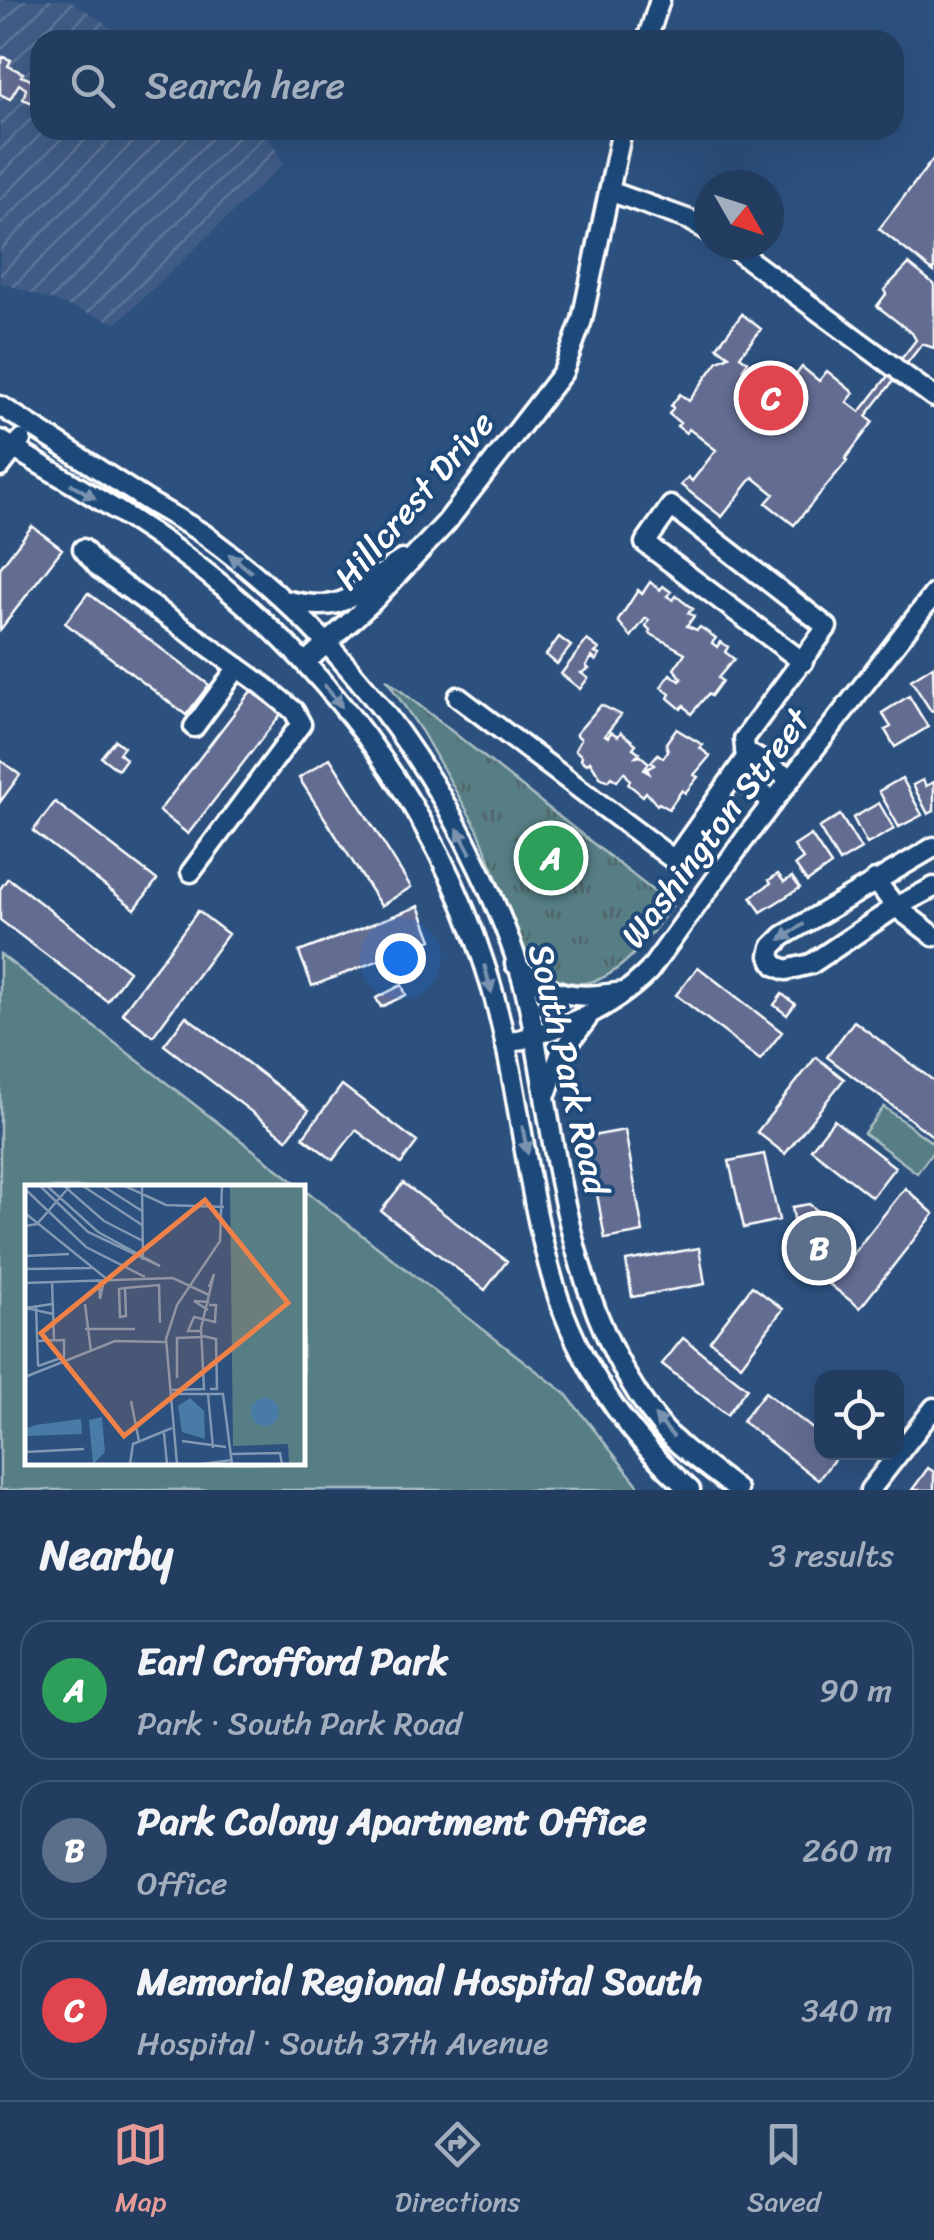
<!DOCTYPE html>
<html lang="en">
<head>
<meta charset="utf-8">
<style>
	body { margin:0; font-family:Sriracha,sans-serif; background:#2a4465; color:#f1f3f6 }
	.controls { position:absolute; right:30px; bottom:30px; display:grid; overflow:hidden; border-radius:20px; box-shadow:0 10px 40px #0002 }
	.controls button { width:90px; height:90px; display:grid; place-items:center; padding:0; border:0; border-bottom:2px solid #3f5674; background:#223d5f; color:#f1f3f6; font:50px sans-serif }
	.compass { position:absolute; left:694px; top:170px; width:90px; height:90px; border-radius:50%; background:#223d5f; box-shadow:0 10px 40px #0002; rotate:129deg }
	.you { position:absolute; left:400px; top:958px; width:35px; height:35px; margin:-25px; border:8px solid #fff; border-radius:50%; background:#1a73e8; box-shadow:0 0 0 15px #1a73e833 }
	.badge { display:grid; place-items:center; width:65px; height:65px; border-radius:50%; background:#e69b98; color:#fff; font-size:32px; font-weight:700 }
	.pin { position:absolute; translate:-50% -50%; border:5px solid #fff; box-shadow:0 2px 10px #0006 }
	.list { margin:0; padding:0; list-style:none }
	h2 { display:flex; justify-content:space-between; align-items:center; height:130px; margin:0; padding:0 40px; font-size:42px }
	h2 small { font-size:32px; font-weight:400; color:#a2aebd }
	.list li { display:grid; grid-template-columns:65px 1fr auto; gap:30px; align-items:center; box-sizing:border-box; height:140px; margin:0 20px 20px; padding:0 20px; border:2px solid #3f5674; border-radius:30px }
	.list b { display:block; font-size:38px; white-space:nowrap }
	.list p { margin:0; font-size:32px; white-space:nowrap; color:#a2aebd }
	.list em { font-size:32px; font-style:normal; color:#a2aebd }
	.icon { flex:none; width:55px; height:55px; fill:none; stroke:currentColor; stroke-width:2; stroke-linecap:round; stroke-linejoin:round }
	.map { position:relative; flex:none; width:934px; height:1490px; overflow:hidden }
	.search { position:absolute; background:#223d5f; box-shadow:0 10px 40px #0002; left:30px; right:30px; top:30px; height:110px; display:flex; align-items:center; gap:25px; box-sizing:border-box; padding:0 35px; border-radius:30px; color:#a2aebd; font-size:38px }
	.sheet { height:610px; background:#223d5f }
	nav { display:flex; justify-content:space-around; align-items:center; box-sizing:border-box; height:140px; border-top:2px solid #3f5674; background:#223d5f; font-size:28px; color:#a2aebd }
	nav a { display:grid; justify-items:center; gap:5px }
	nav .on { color:#e69b98 }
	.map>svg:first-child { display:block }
</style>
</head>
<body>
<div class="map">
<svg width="934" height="1490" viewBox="0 0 934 1490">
	<defs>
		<pattern id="industrial-furrows" width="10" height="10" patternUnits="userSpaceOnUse" patternTransform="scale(2.5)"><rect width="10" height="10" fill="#415c86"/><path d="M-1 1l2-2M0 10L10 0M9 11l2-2" fill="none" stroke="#5e7498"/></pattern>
		<pattern id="park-tufts" width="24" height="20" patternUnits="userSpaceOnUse" patternTransform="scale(2.5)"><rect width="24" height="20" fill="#567e84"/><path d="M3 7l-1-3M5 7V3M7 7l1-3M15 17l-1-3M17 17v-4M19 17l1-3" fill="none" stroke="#516568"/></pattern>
	</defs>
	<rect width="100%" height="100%" fill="#2d517f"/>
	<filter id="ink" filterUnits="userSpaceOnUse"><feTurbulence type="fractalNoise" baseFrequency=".01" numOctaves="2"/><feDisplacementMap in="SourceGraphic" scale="20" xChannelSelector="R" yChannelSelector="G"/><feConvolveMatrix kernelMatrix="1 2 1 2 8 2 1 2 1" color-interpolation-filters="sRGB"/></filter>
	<g filter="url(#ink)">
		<path fill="url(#industrial-furrows)" d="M0,0H70L130,40H40V130H264L284,163L117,323L0,282Z"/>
		<path fill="#567e84" stroke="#aabec2" stroke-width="2.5" d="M0,954L301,1187L28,1188V1462H302L303,1189L565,1393L642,1490H0Z
			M884,1107L934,1144V1150L917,1173L864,1133Z"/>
		<path fill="url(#park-tufts)" stroke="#aabec2" stroke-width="2.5" d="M386,679L672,906C635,956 592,1018 529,960L478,830L422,732Z"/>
		<path fill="#636c91" stroke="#fff" stroke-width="2.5" d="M3,57L11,60L8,66L23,73L21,76L40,83V106L23,99L26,89L19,84L10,99L0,94V65Z
			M934,158V272L879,229Z
			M909,264L934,284V348L922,344L866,416L873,422L845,459L847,461L794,525L766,503L774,494L753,477L722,517L681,485L688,477L692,481L716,450L689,429L686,433L677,426L680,423L669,414L673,408L671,406L680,394L689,401L718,361L729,356L717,347L742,314L761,329L740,356L748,362L743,369L746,372L751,366L783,391L802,367L819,381L827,371L854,393L847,402L860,412L916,340L912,333L877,306L886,294L884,290Z
			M32,526L62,549L0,630V568Z
			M650,582L660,590L663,586L671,592L667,596L673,600L676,596L693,609L688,613L694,616L687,626L697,630L700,627L716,638L712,643L717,647L720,642L728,647L725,652L734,659L718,678L722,681L711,696L708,694L691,714L684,705L681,709L668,698L670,694L661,687L670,674L680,681L682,679L674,669L685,653L649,633L650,630L646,626L649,620L646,618L631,637L618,621L638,590L642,594Z
			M88,593L209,685L186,715L65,623Z
			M559,637L571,646L557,664L546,655Z
			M587,640L599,649L595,653L600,655L596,661L592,657L586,666L589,669L581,673L588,678L580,689L561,674Z
			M933,666L934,710L931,711L911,680Z
			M251,691L281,714L188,834L159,811Z
			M909,696L928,727L895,747L885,730L891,727L882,713Z
			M601,705L621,715L605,735L608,737L611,732L618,736L621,732L636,744L633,748L640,753L636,757L641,756L649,763L644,770L649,773L647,769L654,765L651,762L658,754L663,758L668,751L666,743L676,729L703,745L700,748L710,756L694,775L698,777L685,793L682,790L669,809L659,803L657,805L646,792L643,796L628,784L630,780L624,772L617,781L611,777L608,781L600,777L590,761L587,764L581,760L582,756L575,750L581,739L576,734Z
			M115,740L124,747L119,753L126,759L118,770L101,757Z
			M330,758L411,887L381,906L299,778Z
			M0,760L20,775L0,802Z
			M902,778L922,815L899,827L879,791Z
			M923,780L926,786L934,782V811L928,814L913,785Z
			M55,802L157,880L135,909L33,831Z
			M879,803L894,829L867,844L853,818Z
			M840,815L861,849L839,862L819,828Z
			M811,835L831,865L807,882L795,865L803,859L794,846Z
			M778,874L784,882L792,877L800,888L761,912L751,897L771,883L769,880Z
			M8,878L129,971L107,1001L0,920V889Z
			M419,906L432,940L312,986L299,952Z
			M198,911L228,934L153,1036L122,1013Z
			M698,967L782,1032L760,1060L676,995Z
			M402,985L406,995L381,1007L376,998Z
			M782,994L795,1004L787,1015L774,1005Z
			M186,1016L309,1110L287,1139L164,1045Z
			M854,1021L934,1081V1137L827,1057Z
			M816,1057L844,1079L785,1154L757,1132Z
			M342,1085L417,1142L401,1164L356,1130L333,1160L303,1137Z
			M834,1120L895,1167L872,1197L811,1149Z
			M625,1130L643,1232L605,1239L587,1137Z
			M764,1154L779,1220L744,1228L729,1161Z
			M403,1183L507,1261L485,1290L381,1211Z
			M905,1188L934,1214L860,1308L829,1284Z
			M809,1204L848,1235L817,1274L801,1261L792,1207Z
			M699,1248L705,1284L632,1297L626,1261Z
			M752,1286L783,1309L741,1365L710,1341Z
			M683,1338L747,1388L727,1415L662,1364Z
			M765,1392L822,1436V1452H840L818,1480L742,1421Z
			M928,1468L934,1472V1490H912Z"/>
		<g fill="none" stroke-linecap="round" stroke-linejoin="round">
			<defs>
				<path id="minor" d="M647,40L660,0
					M609,191L690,220L709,232
					M729,245L894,367
					M900,372L934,397
					M0,406C47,435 93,466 140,496C161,510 184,521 205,535C322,621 419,739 480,871C499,911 520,963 529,1006C557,1148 566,1311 662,1427C682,1451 713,1470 737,1490
					M0,440C60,477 123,511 180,553C320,654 432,800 485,966C519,1070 523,1180 554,1284C578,1364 628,1436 690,1490
					M0,467L21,440
					M83,549L99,568L264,686L294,711L301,724L191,872
					M284,600C352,616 349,593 402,560
					M306,662L373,601L446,523L563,372L582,320L622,130
					M458,697L674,860L746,758L744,739L827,627L671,506L645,543L803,662
					M194,727L238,667
					M745,751L791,779
					M734,776L774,801
					M934,847L783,936L772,947L770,956L775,965L786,970L811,964L896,907L934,887
					M875,880L896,907L934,936
					M515,964C553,999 575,999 624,992
					M505,1044C560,1029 609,1012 649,971L749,833L934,594
					M547,1092L560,1055L587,1019
					M870,1490L934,1408"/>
			</defs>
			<use href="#minor" stroke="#fff" stroke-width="25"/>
			<use href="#minor" stroke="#1f4a7a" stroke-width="18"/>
		</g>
		<defs><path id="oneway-solid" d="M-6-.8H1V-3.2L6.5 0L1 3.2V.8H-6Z" transform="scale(2.5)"/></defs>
		<g fill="#7992af">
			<use href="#oneway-solid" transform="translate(83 491) rotate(31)"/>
			<use href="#oneway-solid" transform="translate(240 563) rotate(-141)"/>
			<use href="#oneway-solid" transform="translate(333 696) rotate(51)"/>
			<use href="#oneway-solid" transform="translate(464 841) rotate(-118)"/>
			<use href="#oneway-solid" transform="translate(792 932) rotate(146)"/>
			<use href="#oneway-solid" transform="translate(488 979) rotate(75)"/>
			<use href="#oneway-solid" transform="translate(525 1140) rotate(79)"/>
			<use href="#oneway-solid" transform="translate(664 1426) rotate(-131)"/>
		</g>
	</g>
	<g text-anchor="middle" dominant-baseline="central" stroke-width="8" stroke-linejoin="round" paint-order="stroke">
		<g font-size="35" fill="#fff" stroke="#1f4a7a">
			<text transform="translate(414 500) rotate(-49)">Hillcrest Drive</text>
			<text transform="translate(715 828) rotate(-53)">Washington Street</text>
			<text transform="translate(569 1069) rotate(77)">South Park Road</text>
		</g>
	</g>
	<g transform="translate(25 1185)">
		<rect width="280" height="280" fill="#2d517f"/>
		<path d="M205,1H280V279H264L263,259L208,261Z" fill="#567e84"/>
		<path d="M165,213L179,226L180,254L157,247L153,221ZM226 227a14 14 0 1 1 28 0a14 14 0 1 1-28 0ZM77,232L80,267L68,279L64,235ZM56,234L57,249L0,251V244L11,240Z" fill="#497ba7"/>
		<path fill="none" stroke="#8197b2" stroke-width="2.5" d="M15,1L63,47L135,81L73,47L22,1M39,1L79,36L118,56M58,1L117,40M78,1L117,26M100,1L141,20L199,22M117,1L118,75M0,4L61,62L120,92M0,28L83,95M0,41L12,39L45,1M0,71L44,69M0,84L67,83M74,95L75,114L79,95M27,97L29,155M0,98L148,93L184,110M100,103L134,100L135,138M100,103L101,131L95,132L94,104ZM27,119L1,123L28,129M60,119L66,167M11,120L13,181M183,125L169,116L184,117M60,144H110M176,146H163L169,132L190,137L191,120H184M178,151L191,154L192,204H185M11,156L39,155V172L13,181M0,192L90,156L141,157M152,193V153L178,152M147,205L179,204L176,143L189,89L184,102M145,209H198L207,279M183,209L188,263M106,216L114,256M139,248L142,279M157,256L201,262M0,267L59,264M207,269L255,268L257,279M105,279L108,259L147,243M152,279L141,154L152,120L195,56L197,1M177,279L207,275"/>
		<path fill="#ee8249" fill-opacity="0.15" stroke="#ee8249" stroke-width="5" d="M180,15L263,118L99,251L16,148Z"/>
		<rect width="280" height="280" fill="none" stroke="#fff" stroke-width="5"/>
	</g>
</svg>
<div class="controls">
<button><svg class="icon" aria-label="locate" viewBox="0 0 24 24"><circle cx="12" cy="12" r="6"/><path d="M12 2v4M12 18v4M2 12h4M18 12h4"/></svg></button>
</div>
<svg class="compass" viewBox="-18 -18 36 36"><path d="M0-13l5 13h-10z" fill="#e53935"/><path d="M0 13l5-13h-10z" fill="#a2aebd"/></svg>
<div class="you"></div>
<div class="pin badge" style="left:551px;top:858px;background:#2e9e5b">A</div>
<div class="pin badge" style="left:819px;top:1248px;background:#5c6f8a">B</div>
<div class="pin badge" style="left:771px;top:398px;background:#e0444e">C</div>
<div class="search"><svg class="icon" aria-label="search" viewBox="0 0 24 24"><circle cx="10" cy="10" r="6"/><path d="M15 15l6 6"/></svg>Search here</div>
</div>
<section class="sheet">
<h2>Nearby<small>3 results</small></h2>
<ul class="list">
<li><span class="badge" style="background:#2e9e5b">A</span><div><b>Earl Crofford Park</b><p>Park · South Park Road</p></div><em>90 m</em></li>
<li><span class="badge" style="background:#5c6f8a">B</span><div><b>Park Colony Apartment Office</b><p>Office</p></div><em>260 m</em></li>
<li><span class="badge" style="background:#e0444e">C</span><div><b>Memorial Regional Hospital South</b><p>Hospital · South 37th Avenue</p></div><em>340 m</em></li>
</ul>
</section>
<nav>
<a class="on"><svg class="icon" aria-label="map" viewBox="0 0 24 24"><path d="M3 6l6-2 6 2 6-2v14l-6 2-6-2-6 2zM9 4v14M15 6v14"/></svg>Map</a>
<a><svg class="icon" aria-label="directions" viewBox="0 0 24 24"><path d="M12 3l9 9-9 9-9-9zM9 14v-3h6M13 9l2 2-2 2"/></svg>Directions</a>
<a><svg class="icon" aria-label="saved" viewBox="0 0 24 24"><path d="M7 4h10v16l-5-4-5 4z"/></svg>Saved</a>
</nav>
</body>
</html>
